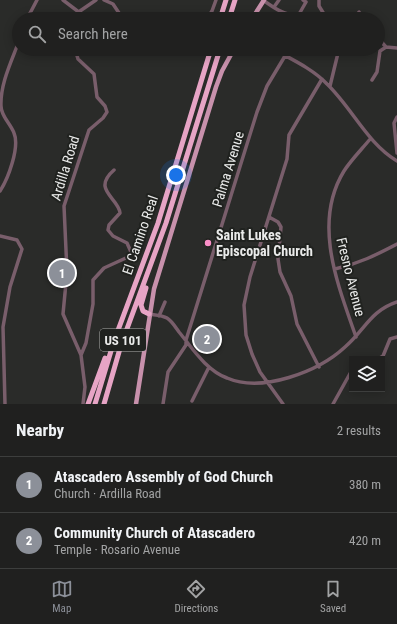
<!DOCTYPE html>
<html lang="en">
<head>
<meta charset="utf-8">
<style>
	body { margin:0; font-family:"Roboto Condensed",sans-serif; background:#282828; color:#f1f3f6 }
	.controls { position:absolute; right:12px; bottom:12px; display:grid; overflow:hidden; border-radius:0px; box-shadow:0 2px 10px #0003 }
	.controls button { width:36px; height:36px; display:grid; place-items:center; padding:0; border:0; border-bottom:1px solid #3d3e3d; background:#20201f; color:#f1f3f6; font:20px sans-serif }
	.you { position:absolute; left:176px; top:175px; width:14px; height:14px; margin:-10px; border:3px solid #fff; border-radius:50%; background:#1a73e8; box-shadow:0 0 0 6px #1a73e833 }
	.badge { display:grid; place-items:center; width:26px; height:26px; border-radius:50%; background:#8c9099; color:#fff; font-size:13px; font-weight:700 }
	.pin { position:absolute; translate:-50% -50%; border:2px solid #fff; box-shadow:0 1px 4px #0006 }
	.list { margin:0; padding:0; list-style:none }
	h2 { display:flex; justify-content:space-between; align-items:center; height:52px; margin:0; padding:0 16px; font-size:17px }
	h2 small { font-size:13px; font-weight:400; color:#a2a3a4 }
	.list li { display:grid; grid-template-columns:26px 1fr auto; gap:12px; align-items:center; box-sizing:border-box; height:56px; padding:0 16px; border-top:1px solid #3d3e3d }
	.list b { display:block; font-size:15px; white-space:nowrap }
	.list p { margin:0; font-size:13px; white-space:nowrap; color:#a2a3a4 }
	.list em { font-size:13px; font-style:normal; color:#a2a3a4 }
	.icon { flex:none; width:22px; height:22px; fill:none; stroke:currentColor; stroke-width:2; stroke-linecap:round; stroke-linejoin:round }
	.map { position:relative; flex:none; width:397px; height:404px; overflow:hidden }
	.search { position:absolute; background:#20201f; box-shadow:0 2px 10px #0003; left:12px; right:12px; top:12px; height:44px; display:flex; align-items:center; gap:10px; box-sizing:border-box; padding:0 14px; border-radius:22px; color:#a2a3a4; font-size:15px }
	.sheet { height:164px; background:#20201f }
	nav { display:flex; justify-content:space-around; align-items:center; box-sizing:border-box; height:56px; border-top:1px solid #3d3e3d; background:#20201f; font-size:11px; color:#a2a3a4 }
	nav a { display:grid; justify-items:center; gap:2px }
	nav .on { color:#8c9099 }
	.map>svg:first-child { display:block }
</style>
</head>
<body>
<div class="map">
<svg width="397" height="404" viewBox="0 0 397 404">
	<rect width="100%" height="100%" fill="#2a2b29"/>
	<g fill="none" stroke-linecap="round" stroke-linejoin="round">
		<path stroke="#795e6b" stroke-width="3.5" d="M63,0L88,19
			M104,0L113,4L123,19
			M263,0C274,8 284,15 298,16L306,2L303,0
			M319,0V6L327,19
			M274,7L279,0
			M80,11L96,0
			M359,12L362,19
			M27,19L37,0
			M207,19L212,11L216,0
			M378,38L386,47
			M75,49L78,59L94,74L97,97L105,106L107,112L103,118L89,130L64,206L67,272L63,314L81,355L85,387L83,404
			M273,49C291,59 313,69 327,84C352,108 367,143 397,161
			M372,80L377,72L380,51L386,47L397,48
			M330,86L339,49
			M397,117L394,123L397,153
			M0,191C8,179 20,147 14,133C10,123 1,116 1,106C0,84 12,60 19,41
			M269,217L278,222L281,227L278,259L280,272L291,296L297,324L319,367
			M0,236L17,240L22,249L10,287L3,327L5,404
			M335,269C358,264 376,255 397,244
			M149,314C155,315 162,315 167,318C172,321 176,328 179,332C193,349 206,370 227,378C262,393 318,372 345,347C365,330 370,311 397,302
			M159,316L165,302
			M356,337C338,285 312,223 344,171C351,160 362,149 371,138
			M81,355L86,343L93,304V280L104,268L128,257L131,252L127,243L113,236L108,230L109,225L120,213C119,198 91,190 114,170
			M378,359L383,356L390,339L397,337
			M192,401L209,367
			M163,404L168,372L186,345V340L257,112L267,86L285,56
			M283,404L260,372L252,354L246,335L244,305L250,277L287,159L289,135L322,79
			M333,404L352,370"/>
		<path stroke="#c891ac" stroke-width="4.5" d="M252,19L264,0
			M136,404L154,289L216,87L222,71L234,49"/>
		<path stroke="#e7a4c5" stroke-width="5" d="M220,19L226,0
			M229,19L235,0
			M146,288L141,305L143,311L149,314
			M88,404L105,358
			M95,404L114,341L158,223L211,49
			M104,404L121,345L166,223L220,49"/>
	</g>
	<circle fill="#fa8fc7" stroke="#20221f" stroke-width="1.5" cx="208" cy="243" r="4"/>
	<g text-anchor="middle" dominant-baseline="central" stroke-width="4" stroke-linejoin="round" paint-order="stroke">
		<rect fill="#20221f" stroke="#adafad" stroke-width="1" x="100" y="329" width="46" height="22" rx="3"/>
		<g font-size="13" font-weight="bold" fill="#eaebea">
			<text x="123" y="340">US 101</text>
		</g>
		<g font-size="14" fill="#eaebea" stroke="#20221f">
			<text transform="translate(65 168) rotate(-73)">Ardilla Road</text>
			<text transform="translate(228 169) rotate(-73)">Palma Avenue</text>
			<text transform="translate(140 235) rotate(-71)">El Camino Real</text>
			<text transform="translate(351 277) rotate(76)">Fresno Avenue</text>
		</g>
		<g font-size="14" font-weight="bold" fill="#eaebea" stroke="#20221f" text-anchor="start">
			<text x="216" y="235">Saint Lukes<tspan x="216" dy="16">Episcopal Church</tspan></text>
		</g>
	</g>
</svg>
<div class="controls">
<button><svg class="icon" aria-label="layers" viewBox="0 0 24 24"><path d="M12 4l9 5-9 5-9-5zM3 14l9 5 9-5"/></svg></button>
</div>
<div class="you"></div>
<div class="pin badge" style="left:62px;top:273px">1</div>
<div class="pin badge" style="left:207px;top:339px">2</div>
<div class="search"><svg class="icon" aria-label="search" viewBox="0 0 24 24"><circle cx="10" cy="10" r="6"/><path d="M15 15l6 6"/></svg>Search here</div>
</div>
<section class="sheet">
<h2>Nearby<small>2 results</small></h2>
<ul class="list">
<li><span class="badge">1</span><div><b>Atascadero Assembly of God Church</b><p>Church · Ardilla Road</p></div><em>380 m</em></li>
<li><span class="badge">2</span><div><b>Community Church of Atascadero</b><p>Temple · Rosario Avenue</p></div><em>420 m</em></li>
</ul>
</section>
<nav>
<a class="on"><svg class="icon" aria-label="map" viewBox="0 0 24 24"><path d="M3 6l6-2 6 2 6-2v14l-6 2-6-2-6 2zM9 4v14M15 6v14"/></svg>Map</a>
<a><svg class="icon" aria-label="directions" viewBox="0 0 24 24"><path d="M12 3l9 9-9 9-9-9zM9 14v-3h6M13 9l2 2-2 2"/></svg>Directions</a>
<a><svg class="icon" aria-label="saved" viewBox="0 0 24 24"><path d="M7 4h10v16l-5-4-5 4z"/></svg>Saved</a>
</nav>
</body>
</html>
